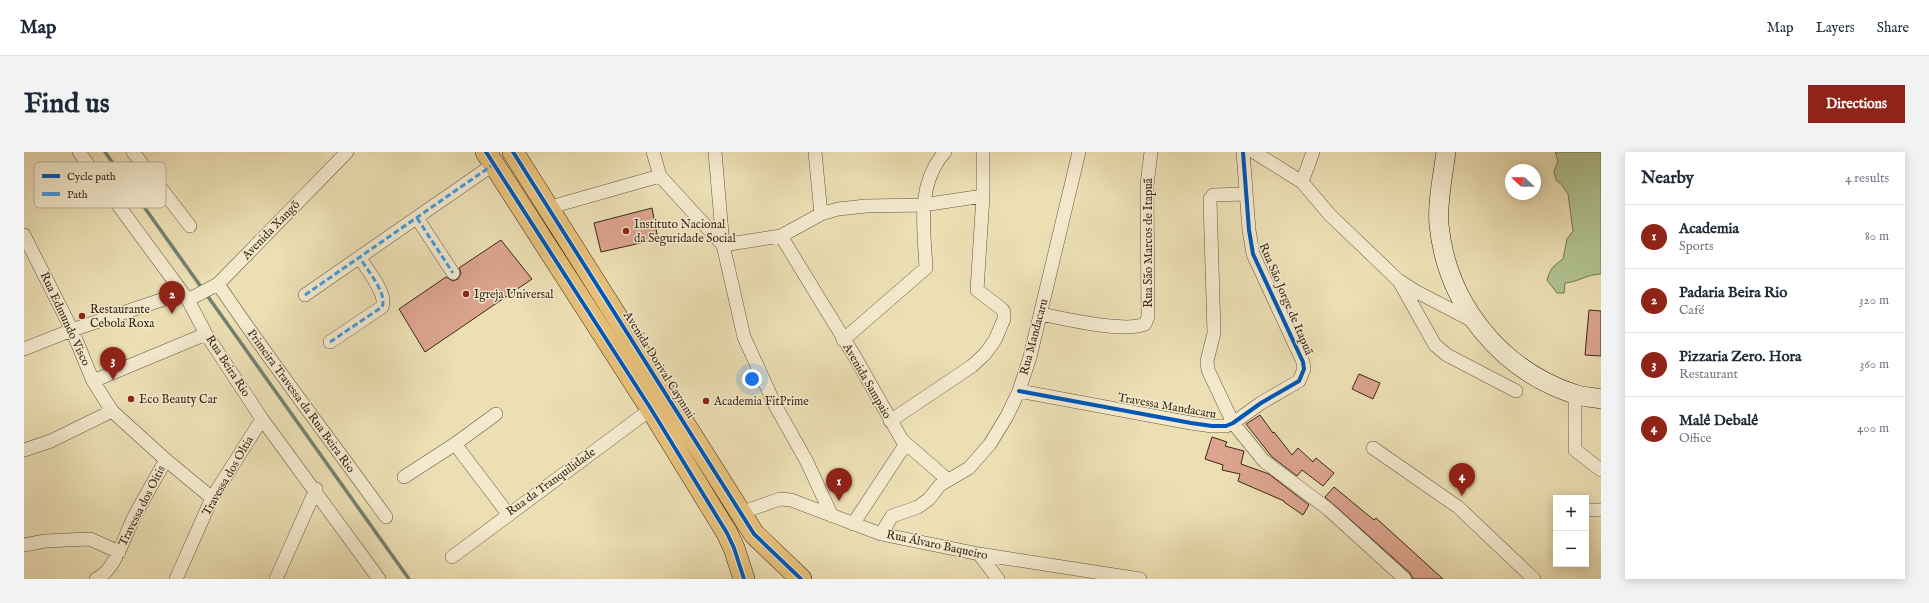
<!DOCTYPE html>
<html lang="en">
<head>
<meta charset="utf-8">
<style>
	body { margin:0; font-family:"IM FELL English",serif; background:#f2f2f3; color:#1f2937 }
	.controls { position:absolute; right:12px; bottom:12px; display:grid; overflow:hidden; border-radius:0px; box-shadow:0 2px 10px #0003 }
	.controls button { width:36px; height:36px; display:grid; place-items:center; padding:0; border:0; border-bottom:1px solid #e0e1e3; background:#fff; color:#1f2937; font:20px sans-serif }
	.compass { position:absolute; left:1481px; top:12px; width:36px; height:36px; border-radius:50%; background:#fff; box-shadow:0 2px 10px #0003; rotate:292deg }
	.you { position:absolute; left:728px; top:227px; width:14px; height:14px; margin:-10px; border:3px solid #fff; border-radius:50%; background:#1a73e8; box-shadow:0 0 0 6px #1a73e833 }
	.badge { display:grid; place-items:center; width:26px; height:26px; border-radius:50%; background:#8f2418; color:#fff; font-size:13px; font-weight:700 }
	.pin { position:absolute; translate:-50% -33px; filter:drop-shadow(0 1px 2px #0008) }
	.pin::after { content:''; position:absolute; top:21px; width:14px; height:12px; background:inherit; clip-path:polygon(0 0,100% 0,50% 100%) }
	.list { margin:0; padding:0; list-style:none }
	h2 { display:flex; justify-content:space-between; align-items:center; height:52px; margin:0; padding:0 16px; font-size:17px }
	h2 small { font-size:13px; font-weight:400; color:#747a83 }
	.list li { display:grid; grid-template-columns:26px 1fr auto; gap:12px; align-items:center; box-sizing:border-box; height:64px; padding:0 16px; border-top:1px solid #e0e1e3 }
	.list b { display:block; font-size:15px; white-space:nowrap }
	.list p { margin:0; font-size:13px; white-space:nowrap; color:#747a83 }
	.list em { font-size:13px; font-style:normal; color:#747a83 }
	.map { position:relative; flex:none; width:1577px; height:427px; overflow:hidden; border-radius:0px }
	header { display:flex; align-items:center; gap:24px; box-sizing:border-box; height:56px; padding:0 20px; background:#fff; border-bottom:1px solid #e0e1e3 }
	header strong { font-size:19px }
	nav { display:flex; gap:22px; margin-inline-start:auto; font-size:14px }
	.intro { display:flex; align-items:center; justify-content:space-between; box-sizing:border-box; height:96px; padding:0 24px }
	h1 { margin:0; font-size:28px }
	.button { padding:10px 18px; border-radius:0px; background:#8f2418; color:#fff; font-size:14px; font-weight:700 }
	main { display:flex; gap:24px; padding:0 24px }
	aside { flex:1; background:#fff; border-radius:0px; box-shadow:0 2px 10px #0003 }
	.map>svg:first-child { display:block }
</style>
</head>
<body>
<header>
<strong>Map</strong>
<nav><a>Map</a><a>Layers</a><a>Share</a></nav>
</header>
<div class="intro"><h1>Find us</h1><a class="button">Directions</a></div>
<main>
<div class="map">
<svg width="1577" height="427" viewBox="0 0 1577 427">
	<rect width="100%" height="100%" fill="#ecdfb4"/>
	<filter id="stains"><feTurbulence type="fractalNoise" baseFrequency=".005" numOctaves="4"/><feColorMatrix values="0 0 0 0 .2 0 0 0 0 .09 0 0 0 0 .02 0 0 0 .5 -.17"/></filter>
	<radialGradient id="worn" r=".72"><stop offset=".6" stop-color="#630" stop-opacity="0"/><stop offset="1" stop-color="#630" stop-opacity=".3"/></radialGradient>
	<path fill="#b1c392" stroke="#767456" d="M1531,0H1577V122C1564,122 1554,130 1541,131L1540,141H1533L1523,128C1526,117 1530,113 1539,107L1543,87L1549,79L1544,42L1538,33L1532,28L1530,20L1534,9Z"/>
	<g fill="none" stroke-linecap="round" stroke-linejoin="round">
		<path stroke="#738171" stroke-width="3.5" d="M81,0L385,427"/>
	</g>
	<path fill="#dca48f" stroke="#3b2619" d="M628,56L634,87L577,100L570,71Z
		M477,88L508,127L401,200L375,157L422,125L429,129L434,127L437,121L435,116Z
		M1565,158L1577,159V204L1561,203Z
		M1335,222L1356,231L1349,247L1328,237Z
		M1236,263L1249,281L1250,280L1268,303L1274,296L1289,310L1292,306L1310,321L1299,334L1278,318L1273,324L1248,305L1222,272Z
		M1188,285L1203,290L1201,294L1220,299L1217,312L1245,322L1285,353L1279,363L1260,350V349L1214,329L1216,322L1198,318L1199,313L1181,307Z
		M1310,335L1350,368L1352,366L1419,427H1389L1386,421L1301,345Z"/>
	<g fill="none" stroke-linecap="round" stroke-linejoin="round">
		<defs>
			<path id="street" d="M55,0L164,148L182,182L238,267L355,427
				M109,0L166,74
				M629,0L636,24L699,93
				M691,0L699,93L720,185L751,253L782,308L808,364
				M791,0L797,62
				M1230,0L1278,30L1306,63L1374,128L1391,139L1449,169
				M1278,30L1289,0
				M1222,42L1189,43L1186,47L1190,181L1183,209L1184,218L1209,271L1240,309L1304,357L1381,427
				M523,56L636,24
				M393,66L429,121
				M0,83L48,178L69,229L88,259L142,308L188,346
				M757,84L831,205L878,288L924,328
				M699,93L757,84L797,62L814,57L842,54L899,53L959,44
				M1375,129L1411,193L1423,203L1492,239
				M194,132C247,211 306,287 362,365
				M281,143L470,12
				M164,148L194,132L323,0
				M1017,162C1040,167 1100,181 1121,172L1124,165L1123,33L1127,0
				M819,188L902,116C900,76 892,32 921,0
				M306,190L358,155C364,142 343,118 336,106
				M0,197L48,178L158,141
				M69,229L182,182
				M995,239L1167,271L1188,274H1202L1209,271L1237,251L1275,229L1280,217L1279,210L1229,102L1225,78L1219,0
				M1551,242V298L1577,318
				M866,269L948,214L961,202L971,188L980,167V160L978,157L953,138L959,44V0
				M431,292L484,362
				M1349,296L1434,355L1510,427
				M0,298L27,289L88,259
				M380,325L431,292L472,262
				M1562,358H1577
				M716,361L756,347L767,348L857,382L955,402L1116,427
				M829,372L881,293
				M857,382L868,364L894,355L905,347L916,333L945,316L966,292L983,264L995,239L1006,205L1055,0
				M0,393L21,389L66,387L95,400
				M955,402L974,427
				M428,405L627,257
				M72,427C91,419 101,383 110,365C120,346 131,327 142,308
				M152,427L188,346L238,267
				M252,427L292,337"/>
			<path id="secondary" d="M1422,0C1419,24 1413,49 1415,73C1423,151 1475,217 1550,242C1558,245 1568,245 1577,247"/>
			<path id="primary" d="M462,0L627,257L703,381L710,396L720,427
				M489,0L730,382L777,427"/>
		</defs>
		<use href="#street" stroke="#675440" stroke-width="14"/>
		<use href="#secondary" stroke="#3b2619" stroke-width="20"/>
		<use href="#primary" stroke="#3b2619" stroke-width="22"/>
		<use href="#street" stroke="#f3eace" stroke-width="13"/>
		<use href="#secondary" stroke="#f3eace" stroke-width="19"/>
		<use href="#primary" stroke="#e6c07a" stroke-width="21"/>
		<path stroke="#3f9cdf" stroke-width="3" stroke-dasharray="6 3" stroke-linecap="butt" d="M393,66L429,121
			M281,143L470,12
			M306,190L358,155C364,142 343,118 336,106"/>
		<defs>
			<path id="cycleway" d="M462,0L627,257L703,381L710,396L720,427
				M489,0L730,382L777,427
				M995,239L1167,271L1188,274H1202L1209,271L1237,251L1275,229L1280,217L1279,210L1229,102L1225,78L1219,0"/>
		</defs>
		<use href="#cycleway" stroke="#f3eace" stroke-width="6"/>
		<use href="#cycleway" stroke="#0057b8" stroke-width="4"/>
	</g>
	<g fill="#8f2418" stroke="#f3eace" stroke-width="1.5">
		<circle cx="602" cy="79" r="4"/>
		<circle cx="442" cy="142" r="4"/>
		<circle cx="58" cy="164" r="4"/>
		<circle cx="107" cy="247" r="4"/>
		<circle cx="682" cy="249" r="4"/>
	</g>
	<g text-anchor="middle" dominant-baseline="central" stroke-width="3" stroke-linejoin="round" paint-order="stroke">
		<g font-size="12" fill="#3b2619" stroke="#f3eace" text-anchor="start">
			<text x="610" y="72">Instituto Nacional<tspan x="610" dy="14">da Seguridade Social</tspan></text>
			<text x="450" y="142">Igreja Universal</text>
			<text x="66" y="157">Restaurante<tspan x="66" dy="14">Cebola Roxa</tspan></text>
			<text x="115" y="247">Eco Beauty Car</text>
			<text x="690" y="249">Academia FitPrime</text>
		</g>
		<g font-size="12" fill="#3b2619" stroke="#f3eace">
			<text transform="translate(247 78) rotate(-46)">Avenida Xangõ</text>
			<text transform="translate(1124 91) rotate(-90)">Rua São Marcos de Itapuã</text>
			<text transform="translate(1262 147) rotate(67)">Rua São Jorge de Itapuã</text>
			<text transform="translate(41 167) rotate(65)">Rua Edmundo Visco</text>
			<text transform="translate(1010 185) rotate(-75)">Rua Mandacaru</text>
			<text transform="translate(635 213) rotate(58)">Avenida Dorival Caymmi</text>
			<text transform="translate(204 214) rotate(57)">Rua Beira Rio</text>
			<text transform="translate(843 229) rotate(60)">Avenida Sampaio</text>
			<text transform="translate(277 249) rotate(54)">Primeira Travessa da Rua Beira Rio</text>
			<text transform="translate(1143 254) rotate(10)">Travessa Mandacaru</text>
			<text transform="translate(204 324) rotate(-60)">Travessa dos Oltia</text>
			<text transform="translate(527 330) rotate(-36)">Rua da Tranquilidade</text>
			<text transform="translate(118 354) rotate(-63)">Travessa dos Oitis</text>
			<text transform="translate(913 393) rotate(12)">Rua Álvaro Baqueiro</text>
		</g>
	</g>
	<rect x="10" y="10" width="132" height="46" rx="6" fill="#f3eace" stroke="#bcaf98" stroke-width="1"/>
	<rect x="18" y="22" width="18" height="4" fill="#0057b8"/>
	<rect x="18" y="40" width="18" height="4" fill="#3f9cdf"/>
	<g font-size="11" fill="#3b2619">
		<text x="43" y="28">Cycle path</text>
		<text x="43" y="46">Path</text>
	</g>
	<rect width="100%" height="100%" filter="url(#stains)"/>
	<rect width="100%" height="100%" fill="url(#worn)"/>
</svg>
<div class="controls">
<button>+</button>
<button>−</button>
</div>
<svg class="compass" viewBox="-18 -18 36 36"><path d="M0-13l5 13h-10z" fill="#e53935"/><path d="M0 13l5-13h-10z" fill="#747a83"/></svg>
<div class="you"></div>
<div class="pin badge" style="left:815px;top:349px">1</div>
<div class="pin badge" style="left:148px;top:162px">2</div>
<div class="pin badge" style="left:89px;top:228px">3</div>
<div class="pin badge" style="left:1438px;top:344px">4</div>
</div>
<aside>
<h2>Nearby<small>4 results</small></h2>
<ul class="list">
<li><span class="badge">1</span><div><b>Academia</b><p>Sports</p></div><em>80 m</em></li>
<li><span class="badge">2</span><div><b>Padaria Beira Rio</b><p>Café</p></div><em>320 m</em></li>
<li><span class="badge">3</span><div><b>Pizzaria Zero. Hora</b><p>Restaurant</p></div><em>360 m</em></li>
<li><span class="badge">4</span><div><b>Malê Debalê</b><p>Office</p></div><em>400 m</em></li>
</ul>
</aside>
</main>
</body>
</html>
